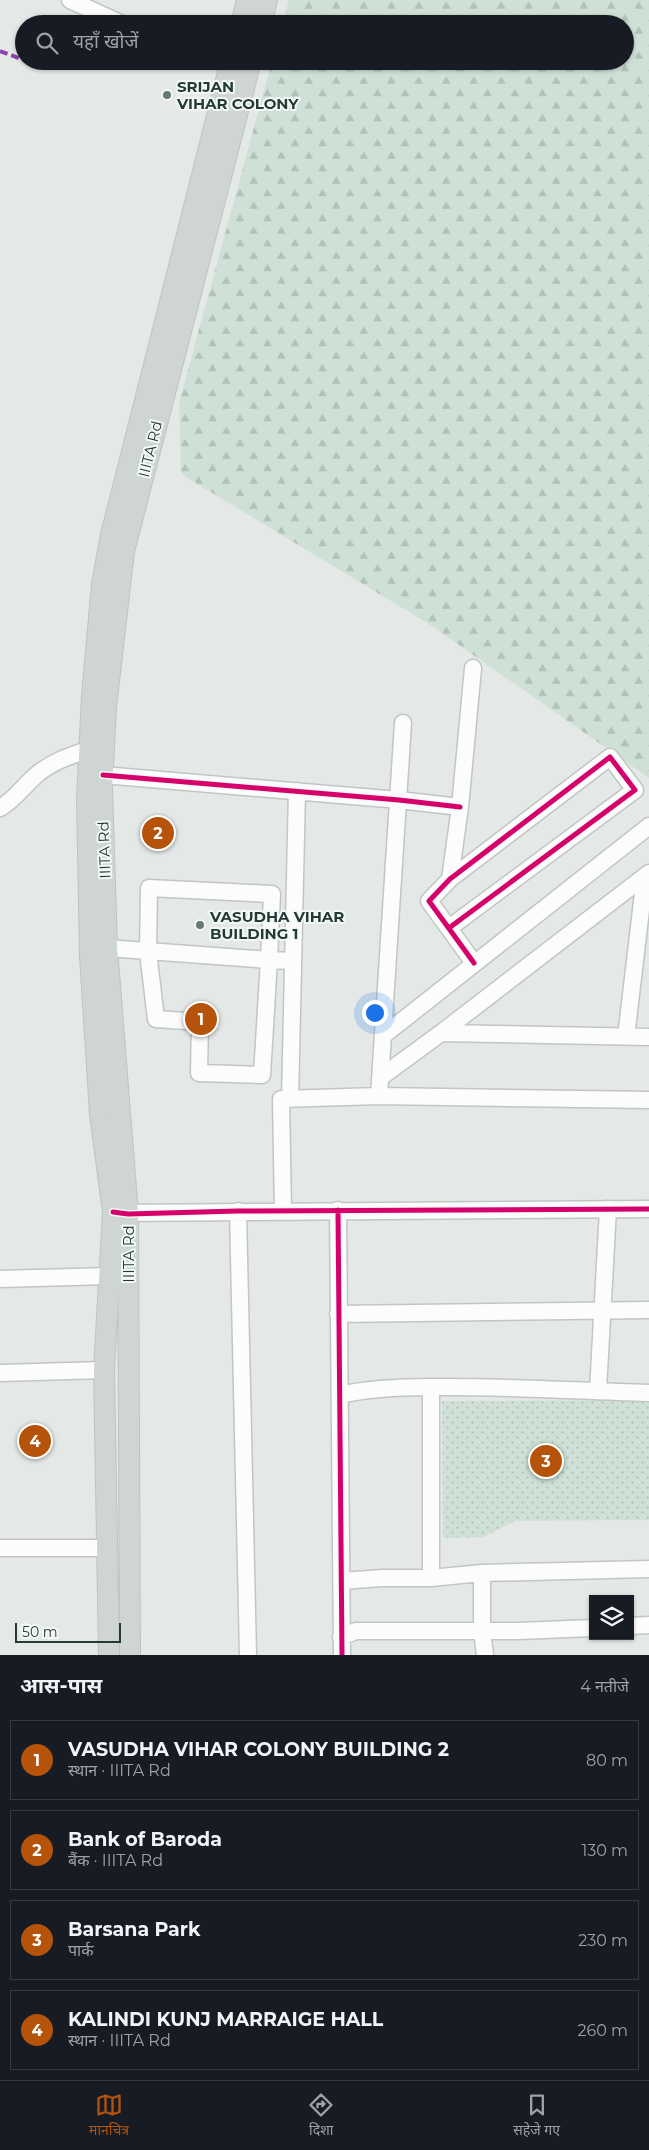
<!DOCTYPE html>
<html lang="hi">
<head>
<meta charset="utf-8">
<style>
	body { margin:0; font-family:Montserrat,"Noto Sans Devanagari",sans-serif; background:#20242c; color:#f1f3f6 }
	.controls { position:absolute; right:15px; bottom:15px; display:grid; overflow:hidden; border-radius:0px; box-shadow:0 1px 4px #0004 }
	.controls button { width:45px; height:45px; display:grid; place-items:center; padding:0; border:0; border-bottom:1px solid #363941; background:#171b24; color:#f1f3f6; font:25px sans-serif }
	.scale { position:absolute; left:15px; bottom:12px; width:106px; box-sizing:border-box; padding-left:5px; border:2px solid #243a37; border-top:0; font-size:14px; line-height:18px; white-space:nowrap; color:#243a37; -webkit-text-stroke:4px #f2f8f6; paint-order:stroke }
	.you { position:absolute; left:374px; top:1012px; width:18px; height:18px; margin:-12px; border:4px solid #fff; border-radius:50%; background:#1a73e8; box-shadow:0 0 0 8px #1a73e833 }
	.badge { display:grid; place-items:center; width:32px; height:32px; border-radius:50%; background:#b45309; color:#fff; font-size:16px; font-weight:700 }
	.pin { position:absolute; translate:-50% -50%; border:2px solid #fff; box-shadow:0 1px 5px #0006 }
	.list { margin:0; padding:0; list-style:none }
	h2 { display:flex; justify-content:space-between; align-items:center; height:65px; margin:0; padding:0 20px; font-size:21px }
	h2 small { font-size:16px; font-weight:400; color:#9ea1a6 }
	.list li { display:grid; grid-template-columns:32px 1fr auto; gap:15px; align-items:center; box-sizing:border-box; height:80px; margin:0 10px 10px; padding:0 10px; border:1px solid #363941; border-radius:0px }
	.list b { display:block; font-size:19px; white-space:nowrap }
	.list p { margin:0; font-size:16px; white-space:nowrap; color:#9ea1a6 }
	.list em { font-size:16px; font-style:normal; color:#9ea1a6 }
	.icon { flex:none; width:28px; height:28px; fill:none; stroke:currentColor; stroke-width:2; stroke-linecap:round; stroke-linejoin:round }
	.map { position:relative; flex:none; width:649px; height:1655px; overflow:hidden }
	.search { position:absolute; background:#171b24; box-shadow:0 1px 4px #0004; left:15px; right:15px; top:15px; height:55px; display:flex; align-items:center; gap:12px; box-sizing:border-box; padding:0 18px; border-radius:28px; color:#9ea1a6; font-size:19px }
	.sheet { height:425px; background:#171b24 }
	nav { display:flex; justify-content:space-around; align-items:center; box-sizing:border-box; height:70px; border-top:1px solid #363941; background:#171b24; font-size:14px; color:#9ea1a6 }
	nav a { display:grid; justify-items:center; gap:2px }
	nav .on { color:#b45309 }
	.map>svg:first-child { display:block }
</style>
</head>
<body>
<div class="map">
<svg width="649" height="1655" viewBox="0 0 649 1655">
	<defs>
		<pattern id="forest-firs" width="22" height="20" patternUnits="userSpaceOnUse" patternTransform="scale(1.25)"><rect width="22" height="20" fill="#cfe1d6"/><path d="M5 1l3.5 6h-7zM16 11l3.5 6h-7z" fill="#b2c2b8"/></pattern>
		<pattern id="park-dots" width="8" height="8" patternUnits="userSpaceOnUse" patternTransform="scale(1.25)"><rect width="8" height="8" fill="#cfe1d6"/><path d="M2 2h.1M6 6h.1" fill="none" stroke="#b2c2b8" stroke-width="1.8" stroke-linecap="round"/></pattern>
	</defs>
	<rect width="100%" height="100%" fill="#e4e9e7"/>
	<path fill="url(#forest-firs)" d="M289,0H649V778L429,624L181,474L179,403L272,61H625V24H282Z"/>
	<path fill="url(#park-dots)" d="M649,1400V1520L515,1521L483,1537L443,1538L442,1401Z"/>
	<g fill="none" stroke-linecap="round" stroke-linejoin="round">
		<defs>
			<path id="minor" d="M70,0L122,24
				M103,775L399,800L460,807
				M0,808C14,800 22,788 34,777C52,760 76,754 100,746
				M450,879L460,807L473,668
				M449,928L635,790L610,757L450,879L429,901L474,963
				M107,948L269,960L272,894L149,888L148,952L156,1019L200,1022L199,1073L262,1075L269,960L293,961
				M441,1033L649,1037
				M384,1035L649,826
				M626,1037L645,876
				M381,1077L441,1033L649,873
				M379,1096L403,723
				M290,1099L297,791
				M338,1210L342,1655
				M238,1211L248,1655
				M283,1211L281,1099L379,1096L649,1100
				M116,1213L649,1209
				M0,1279L109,1276
				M338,1314L649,1310
				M0,1373L104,1370
				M431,1387V1578
				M598,1391L608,1209
				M340,1395C370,1388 401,1387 431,1387C504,1386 576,1391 649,1393
				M0,1548H108
				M482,1573V1632L485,1655
				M341,1581L383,1578H431L482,1573L649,1569
				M630,1626L649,1625
				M341,1637L356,1631H519L593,1628"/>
			<path id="major" d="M241,24L247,0
				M261,24L267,0
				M109,1655L104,1370L113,1212L100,1114L90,956L87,799L92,696L102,584L111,535L231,61
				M130,1655L128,1214L107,948L102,788L106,707L124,551L251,61"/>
		</defs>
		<use href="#minor" stroke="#c1c6c4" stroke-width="19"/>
		<use href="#major" stroke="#bdc4c3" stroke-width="22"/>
		<use href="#minor" stroke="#fbfcfb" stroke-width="16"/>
		<use href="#major" stroke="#ced5d3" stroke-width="20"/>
		<path stroke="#8e44ad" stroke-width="4" stroke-dasharray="8 4" stroke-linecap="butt" d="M0,51L24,60
			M28,61L36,65"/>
		<defs>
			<path id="cycleway" d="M103,775L399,800L460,807
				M449,928L635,790L610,757L450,879L429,901L474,963
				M338,1210L342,1655
				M113,1212L128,1214L238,1211L649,1209"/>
		</defs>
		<use href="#cycleway" stroke="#f2f8f6" stroke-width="8"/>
		<use href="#cycleway" stroke="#d6006c" stroke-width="5"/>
	</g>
	<g fill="#677775" stroke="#f2f8f6" stroke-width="2">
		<circle cx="167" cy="95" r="5"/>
		<circle cx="200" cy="925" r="5"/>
	</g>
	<g text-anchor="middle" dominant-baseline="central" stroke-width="4" stroke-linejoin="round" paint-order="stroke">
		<g font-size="15" font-weight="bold" fill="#243a37" stroke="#f2f8f6" text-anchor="start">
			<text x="177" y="86">SRIJAN<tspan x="177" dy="17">VIHAR COLONY</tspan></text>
			<text x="210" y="916">VASUDHA VIHAR<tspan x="210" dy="17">BUILDING 1</tspan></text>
		</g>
		<g font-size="15" fill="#243a37" stroke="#f2f8f6">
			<text transform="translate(150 449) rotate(-76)">IIITA Rd</text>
			<text transform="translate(104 850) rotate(-92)">IIITA Rd</text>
			<text transform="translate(128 1254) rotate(-90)">IIITA Rd</text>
		</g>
	</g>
</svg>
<div class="controls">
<button><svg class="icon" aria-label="layers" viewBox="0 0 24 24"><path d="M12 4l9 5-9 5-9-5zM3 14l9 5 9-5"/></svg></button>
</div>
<div class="scale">50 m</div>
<div class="you"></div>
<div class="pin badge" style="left:201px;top:1019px">1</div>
<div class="pin badge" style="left:158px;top:833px">2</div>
<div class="pin badge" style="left:546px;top:1461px">3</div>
<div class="pin badge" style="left:35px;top:1441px">4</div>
<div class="search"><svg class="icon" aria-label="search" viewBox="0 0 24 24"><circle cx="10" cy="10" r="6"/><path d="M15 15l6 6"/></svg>यहाँ खोजें</div>
</div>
<section class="sheet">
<h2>आस-पास<small>4 नतीजे</small></h2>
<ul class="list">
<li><span class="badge">1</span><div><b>VASUDHA VIHAR COLONY BUILDING 2</b><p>स्थान · IIITA Rd</p></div><em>80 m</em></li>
<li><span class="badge">2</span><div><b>Bank of Baroda</b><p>बैंक · IIITA Rd</p></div><em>130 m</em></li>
<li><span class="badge">3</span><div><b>Barsana Park</b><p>पार्क</p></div><em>230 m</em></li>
<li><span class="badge">4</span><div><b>KALINDI KUNJ MARRAIGE HALL</b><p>स्थान · IIITA Rd</p></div><em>260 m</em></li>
</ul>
</section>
<nav>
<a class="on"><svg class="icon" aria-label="map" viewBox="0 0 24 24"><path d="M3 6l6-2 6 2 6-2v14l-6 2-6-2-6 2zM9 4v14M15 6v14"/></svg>मानचित्र</a>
<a><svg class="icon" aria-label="directions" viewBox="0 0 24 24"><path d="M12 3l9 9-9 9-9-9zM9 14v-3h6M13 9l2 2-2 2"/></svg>दिशा</a>
<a><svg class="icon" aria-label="saved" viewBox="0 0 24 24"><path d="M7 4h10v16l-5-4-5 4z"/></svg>सहेजे गए</a>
</nav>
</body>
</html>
